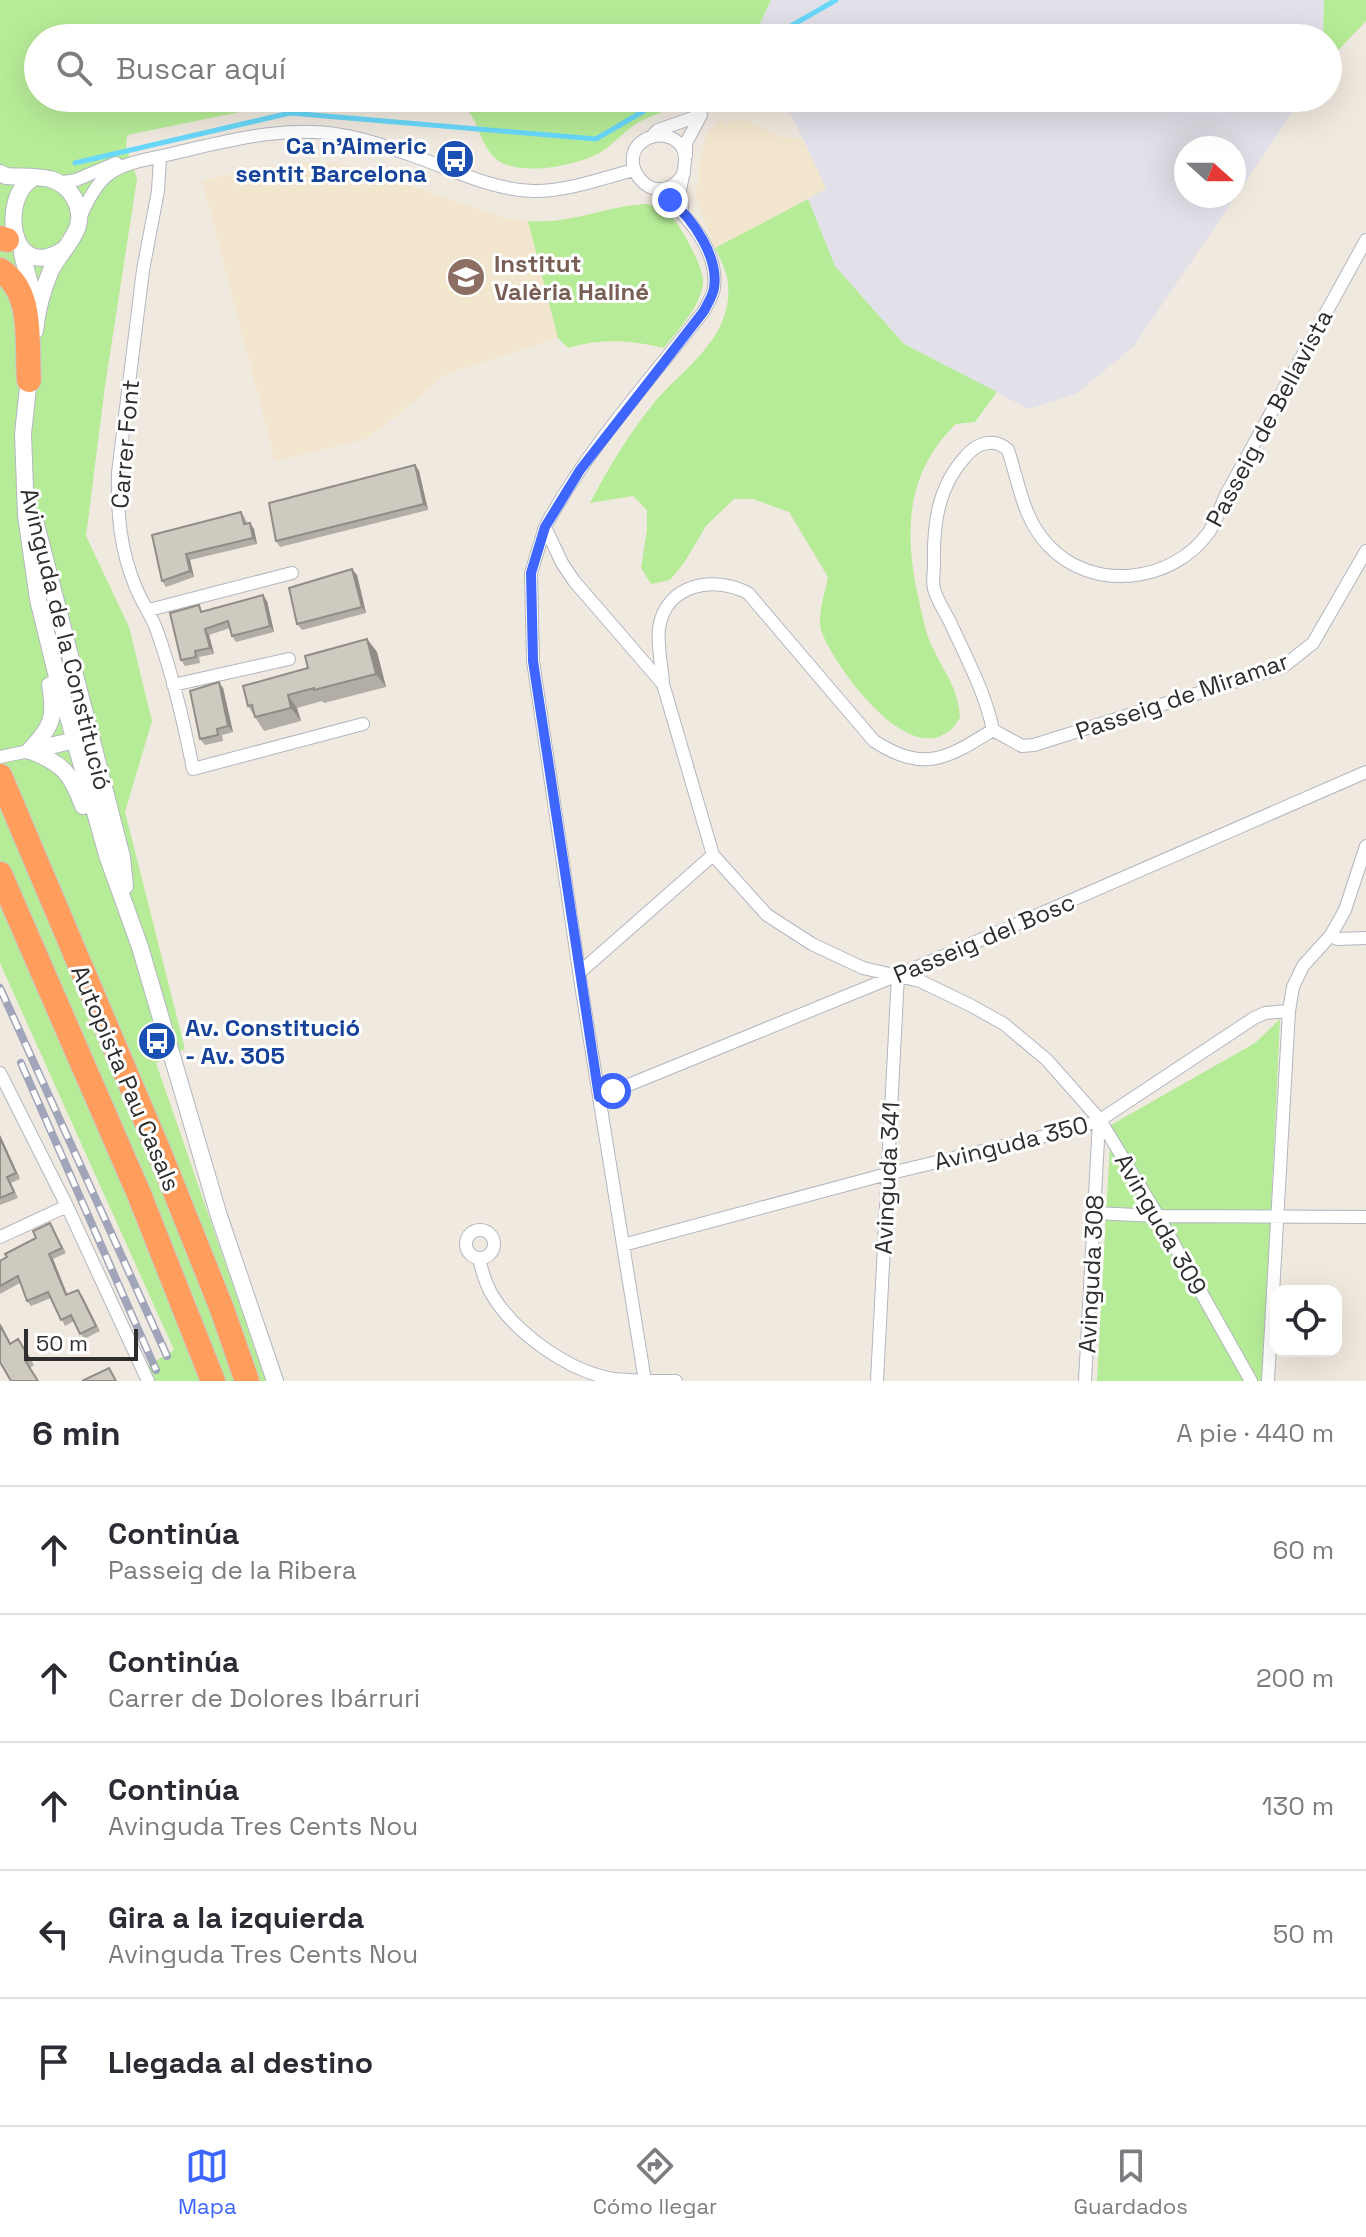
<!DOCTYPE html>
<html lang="es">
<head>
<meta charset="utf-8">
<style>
	body { margin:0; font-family:"Space Grotesk",sans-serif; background:#f7f7f7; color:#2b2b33 }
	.controls { position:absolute; right:24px; bottom:24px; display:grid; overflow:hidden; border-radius:16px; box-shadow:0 8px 32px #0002 }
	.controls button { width:72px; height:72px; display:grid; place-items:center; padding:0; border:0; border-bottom:2px solid #e1e1e2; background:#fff; color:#2b2b33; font:40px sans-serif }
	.compass { position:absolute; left:1174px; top:136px; width:72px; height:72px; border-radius:50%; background:#fff; box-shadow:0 8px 32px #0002; rotate:111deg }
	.scale { position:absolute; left:24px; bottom:20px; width:114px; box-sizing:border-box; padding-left:8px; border:4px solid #2e2e2e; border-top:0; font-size:22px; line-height:28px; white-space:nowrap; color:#2e2e2e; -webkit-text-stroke:6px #fff; paint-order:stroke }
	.stop { position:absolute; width:24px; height:24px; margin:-18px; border:6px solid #3e66ff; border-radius:50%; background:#fff }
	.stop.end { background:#3e66ff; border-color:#fff; box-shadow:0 2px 8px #0008 }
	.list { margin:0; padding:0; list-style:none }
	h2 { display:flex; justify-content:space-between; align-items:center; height:104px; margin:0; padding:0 32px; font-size:34px }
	h2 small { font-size:26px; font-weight:400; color:#7c7c81 }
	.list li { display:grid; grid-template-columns:52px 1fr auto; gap:24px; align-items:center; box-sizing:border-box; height:128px; padding:0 32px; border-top:2px solid #e1e1e2 }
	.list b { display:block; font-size:30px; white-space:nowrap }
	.list p { margin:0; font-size:26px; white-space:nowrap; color:#7c7c81 }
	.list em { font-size:26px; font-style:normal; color:#7c7c81 }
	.icon { flex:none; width:44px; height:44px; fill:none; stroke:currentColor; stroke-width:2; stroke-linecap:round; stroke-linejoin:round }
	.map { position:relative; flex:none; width:1366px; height:1381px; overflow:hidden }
	.search { position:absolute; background:#fff; box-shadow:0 8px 32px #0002; left:24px; right:24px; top:24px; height:88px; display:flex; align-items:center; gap:20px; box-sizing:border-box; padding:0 28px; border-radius:44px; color:#7c7c81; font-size:30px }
	.sheet { height:744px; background:#fff }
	nav { display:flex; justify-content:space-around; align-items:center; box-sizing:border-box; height:112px; border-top:2px solid #e1e1e2; background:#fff; font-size:22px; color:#7c7c81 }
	nav a { display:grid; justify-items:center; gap:4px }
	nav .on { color:#3e66ff }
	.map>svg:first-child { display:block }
</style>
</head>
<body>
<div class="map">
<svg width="1366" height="1381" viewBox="0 0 1366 1381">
	<rect width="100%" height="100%" fill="#f0e9df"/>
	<path fill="#e2e0e8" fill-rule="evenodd" d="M771,0H1324L1323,38H753Z
		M766,98H1302L1134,346L1076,394L1029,409L904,344L835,266L808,199L826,188L791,114L775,107ZM1186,148H1234V196H1186Z"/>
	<path fill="#f3e6ce" d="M738,118L741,122L746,120L781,137L803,139L826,189L715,248L695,194L699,179L698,167L707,133L721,119L725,124Z
		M313,162L343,164L369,171L505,218L528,221L558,338L446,374L393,419L363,440L275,461L202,180L270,166Z"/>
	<path fill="#b6ec97" d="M0,0H771L753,38H38V98H309L127,135L126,146L137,179L105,386L86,536L129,627L152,721L125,812L185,1049L156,1063L266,1381H153L147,1366L174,1350L0,963Z
		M1324,0H1366V21L1328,61V38H1323Z
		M455,98H702C682,106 659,112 639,122C625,130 614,144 601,152C578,166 516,178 495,158C476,140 482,118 455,98Z
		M808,199L835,266L904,344L997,392L975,422L956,424C906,472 904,532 918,596C922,612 924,629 931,644C943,672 958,685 960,718C957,722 953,729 948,732C904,764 835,666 822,633C816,616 825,594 828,577L789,512L753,499H734L706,526L684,563L670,580L651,584L641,568L647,530V510L633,496L590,503C608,468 629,434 653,404C684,367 733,339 728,283C727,271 720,259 715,248Z
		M647,204C652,206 660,207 665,210C677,218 705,268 703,283C701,306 678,330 664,348C630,340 601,338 568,348L558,338L528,221C570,225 604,206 647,204Z
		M1280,1019L1263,1381H1097L1111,1125L1255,1043Z"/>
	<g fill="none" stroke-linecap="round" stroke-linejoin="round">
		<path stroke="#69d8fb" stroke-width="5" d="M770,38L836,0
			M75,163L290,113L596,139L666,98"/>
		<defs>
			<path id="minor" d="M653,135L658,130L701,115
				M686,156V143L701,115
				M160,157L158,191L143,270L118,473C117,513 120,550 136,588C142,603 152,616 157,631C173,676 184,723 193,769L363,724
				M58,183L76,180L116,163
				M659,189C684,214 719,248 714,288C713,296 707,304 704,311C649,381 587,449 545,527L562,563L574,581L663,684L713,855L767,915L812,944L863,968L920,981L970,1005L1004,1024L1047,1060L1100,1120L1158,1216L1251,1381
				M682,210C682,204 680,197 680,192C682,172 695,147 669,137C663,135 657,135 651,137C606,153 655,220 684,173
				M80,218C104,160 124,166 179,152C231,140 287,125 341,135C365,139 388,147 411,155C449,168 492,190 533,191C566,192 602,178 634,170
				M545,527L531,573L533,661L582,991L645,1381
				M149,610L292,573
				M663,684C662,666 657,646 659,628C666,584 713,575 748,593L874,741C924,773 946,759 993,730
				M173,685L289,659
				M993,730C985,692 966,657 950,622C945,612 937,600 934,589C932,581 934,572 934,564C933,524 938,486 966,456C977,443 994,437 1008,450C1019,483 1023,519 1048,545C1091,592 1172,584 1209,532C1217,520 1221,505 1227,493L1366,240
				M993,730L1022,746L1034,745L1284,666L1313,643L1366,551
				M0,757L29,751
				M1331,935L1337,939L1366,938
				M579,973L713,855
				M0,1073L67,1206L148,1381
				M599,1097L932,961L1366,772
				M1094,1213L1158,1216L1366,1217
				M466 1244a14 14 0 1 1 28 0a14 14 0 1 1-28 0Z
				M0,1237L67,1206
				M623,1245L887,1174L1066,1131L1100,1120L1254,1018L1265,1013L1289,1011
				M479,1258C482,1272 486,1286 494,1298C518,1335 570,1372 614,1379C634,1381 655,1381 676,1381
				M877,1381L898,975
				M1085,1381L1099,1121
				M1268,1381L1289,1011L1293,987L1303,966L1331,935L1345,910L1366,846"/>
			<path id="tertiary" d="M0,173L6,176C20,177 36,176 50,179C60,182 69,189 74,198C91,228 63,246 51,270C43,289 37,310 35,331
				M32,179C0,197 9,284 63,250
				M22,254L37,310
				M30,369L23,434L26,515L38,599L59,685L108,858L140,947L219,1216L275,1381
				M36,524L122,857L125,886
				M29,751L71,741L76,731
				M29,751C52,727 56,717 50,685
				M31,751C63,764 71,773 83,806"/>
			<path id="motorway" d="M0,238L7,240
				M0,270C35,292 26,343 29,380
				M0,776L160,1154L222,1309L247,1381
				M0,874L139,1194L213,1381"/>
		</defs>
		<use href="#minor" stroke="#b3b6c2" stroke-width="14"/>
		<use href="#tertiary" stroke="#b3b6c2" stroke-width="18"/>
		<use href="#motorway" stroke="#c9c9c9" stroke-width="26"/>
		<use href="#minor" stroke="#fff" stroke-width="12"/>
		<use href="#tertiary" stroke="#fff" stroke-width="16"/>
		<use href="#motorway" stroke="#ff9e5c" stroke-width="24"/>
		<defs>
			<path id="rail" d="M0,988L167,1356
				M21,1063L156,1370"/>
		</defs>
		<use href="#rail" stroke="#a1a5ba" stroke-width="8"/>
		<use href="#rail" stroke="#fff" stroke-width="5" stroke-dasharray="15" stroke-linecap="butt"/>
	</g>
	<path fill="#b2aea5" d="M415,465L419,471L428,510L280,547L276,541Z
		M241,512L245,518L247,523L254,529L257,544L190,560L194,577L166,587L162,581L152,535Z
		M357,575L366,613L302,630L297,624Z
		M267,601L274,632L236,642L232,636L230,628L209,635L214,654L199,657L200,663L185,666L181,660L203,611Z
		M367,639L377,652L386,687L324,703L322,701L297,708L301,721L264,731L248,706L308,668Z
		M223,688L233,732L222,735L223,741L205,745L200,739Z
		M0,1135L20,1179L11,1183L18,1198L0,1205Z
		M50,1223L66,1253L53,1259L67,1295H82L100,1331L84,1339L74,1321L65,1326L51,1298L31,1306L27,1301L20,1283L0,1294V1261L36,1238Z
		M0,1323L11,1344L22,1345L34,1365L30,1368L0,1362Z"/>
	<path fill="#918d86" d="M415,465L419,471L428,510L424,504Z
		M250,523L254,529L257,544L253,538Z
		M186,554L190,560L194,577L190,571Z
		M352,569L357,575L366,613L362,607Z
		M263,595L267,601L274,632L270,626Z
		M205,629L209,635L214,654L210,648Z
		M367,639L377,652L386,687L376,674Z
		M219,682L223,688L233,732L228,726Z
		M288,695L297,708L301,721L291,708Z
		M0,1135L20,1179L16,1173L0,1138Z
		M49,1254L53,1259L70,1301L66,1295Z"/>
	<path fill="#cfcac0" stroke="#918d86" stroke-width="2" d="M415,465L424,504L276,541L269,503Z
		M241,512L244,524L250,523L253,538L186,554L190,571L162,581L152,535Z
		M352,569L362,607L297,624L289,588Z
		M263,595L270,626L232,636L228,621L205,629L210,648L195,651L196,657L181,660L170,613L199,605L201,612Z
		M367,639L376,674L314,690V688L288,695L291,708L255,717L252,705L248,706L243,686L308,668L305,656Z
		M219,682L228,726L217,729L218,735L200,739L190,691Z
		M0,1138L16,1173L7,1177L14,1192L0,1198Z
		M50,1223L62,1248L49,1254L66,1295L78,1290L96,1326L80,1334L71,1315L61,1320L48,1292L27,1301L18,1276L0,1286V1261L7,1257L5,1254L36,1238L33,1231Z
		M0,1325L10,1344L18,1339L30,1359L26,1362L38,1381H11L0,1362Z
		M109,1368L116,1381H82Z"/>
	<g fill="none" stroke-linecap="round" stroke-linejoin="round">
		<path stroke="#3e66ff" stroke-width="10" d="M613,1091L599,1097L533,661L531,573L545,527L580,470L704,311C707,304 713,296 714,288C719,257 693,219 670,200"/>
	</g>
	<defs>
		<symbol id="bus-disc" viewBox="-11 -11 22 22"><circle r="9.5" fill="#1a4fb4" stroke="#fff"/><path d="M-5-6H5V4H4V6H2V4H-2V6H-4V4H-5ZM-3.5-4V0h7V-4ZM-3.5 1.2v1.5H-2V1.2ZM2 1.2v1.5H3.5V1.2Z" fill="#fff"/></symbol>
		<symbol id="school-disc" viewBox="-11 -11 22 22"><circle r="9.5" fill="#8d6e63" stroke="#fff"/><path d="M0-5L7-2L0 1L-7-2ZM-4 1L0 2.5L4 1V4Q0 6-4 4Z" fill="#fff"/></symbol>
	</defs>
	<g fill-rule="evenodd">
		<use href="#bus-disc" x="433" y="137" width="44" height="44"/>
		<use href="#school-disc" x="444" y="255" width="44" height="44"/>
		<use href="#bus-disc" x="135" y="1019" width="44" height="44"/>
	</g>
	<g text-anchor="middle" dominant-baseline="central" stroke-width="6" stroke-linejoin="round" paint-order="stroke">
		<g font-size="24" font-weight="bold" fill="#164399" stroke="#fff" text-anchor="end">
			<text x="427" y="145">Ca n'Aimeric<tspan x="427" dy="28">sentit Barcelona</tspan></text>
			<text x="185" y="1027" text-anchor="start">Av. Constitució<tspan x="185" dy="28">- Av. 305</tspan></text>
		</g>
		<g font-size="24" font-weight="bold" fill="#785e54" stroke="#fff" text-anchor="start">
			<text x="494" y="263">Institut<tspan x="494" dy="28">Valèria Haliné</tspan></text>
		</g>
		<g font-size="24" fill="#2e2e2e" stroke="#fff">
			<text transform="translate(1269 418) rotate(-62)">Passeig de Bellavista</text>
			<text transform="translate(125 444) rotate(-85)">Carrer Font</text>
			<text transform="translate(66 639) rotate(76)">Avinguda de la Constitució</text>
			<text transform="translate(1182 696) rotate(-19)">Passeig de Miramar</text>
			<text transform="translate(984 938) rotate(-23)">Passeig del Bosc</text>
			<text transform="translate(126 1078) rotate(67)">Autopista Pau Casals</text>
			<text transform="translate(1011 1143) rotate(-14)">Avinguda 350</text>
			<text transform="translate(887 1178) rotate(-87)">Avinguda 341</text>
			<text transform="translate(1161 1224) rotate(60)">Avinguda 309</text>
			<text transform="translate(1091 1274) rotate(-87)">Avinguda 308</text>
		</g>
	</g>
</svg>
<div class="controls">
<button><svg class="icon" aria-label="locate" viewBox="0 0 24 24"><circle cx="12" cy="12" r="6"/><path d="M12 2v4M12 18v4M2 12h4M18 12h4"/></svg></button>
</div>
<svg class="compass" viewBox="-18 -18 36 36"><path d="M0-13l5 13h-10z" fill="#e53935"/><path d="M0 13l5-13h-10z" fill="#7c7c81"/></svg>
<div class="scale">50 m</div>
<div class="stop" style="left:613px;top:1091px"></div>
<div class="stop end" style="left:670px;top:200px"></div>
<div class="search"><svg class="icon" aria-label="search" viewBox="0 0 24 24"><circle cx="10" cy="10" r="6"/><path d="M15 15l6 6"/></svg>Buscar aquí</div>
</div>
<section class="sheet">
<h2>6 min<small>A pie · 440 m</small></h2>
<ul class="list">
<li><svg class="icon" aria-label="ahead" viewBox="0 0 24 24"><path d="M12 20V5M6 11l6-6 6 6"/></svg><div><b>Continúa</b><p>Passeig de la Ribera</p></div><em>60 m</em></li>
<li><svg class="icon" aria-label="ahead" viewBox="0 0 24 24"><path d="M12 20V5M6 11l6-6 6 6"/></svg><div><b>Continúa</b><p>Carrer de Dolores Ibárruri</p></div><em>200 m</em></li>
<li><svg class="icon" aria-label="ahead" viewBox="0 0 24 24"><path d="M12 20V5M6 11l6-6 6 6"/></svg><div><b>Continúa</b><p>Avinguda Tres Cents Nou</p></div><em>130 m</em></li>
<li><svg class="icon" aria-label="left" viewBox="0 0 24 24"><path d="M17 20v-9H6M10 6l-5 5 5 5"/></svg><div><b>Gira a la izquierda</b><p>Avinguda Tres Cents Nou</p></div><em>50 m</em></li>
<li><svg class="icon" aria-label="arrive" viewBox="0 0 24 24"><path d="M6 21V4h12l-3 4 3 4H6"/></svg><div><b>Llegada al destino</b></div></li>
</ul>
</section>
<nav>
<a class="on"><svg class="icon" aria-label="map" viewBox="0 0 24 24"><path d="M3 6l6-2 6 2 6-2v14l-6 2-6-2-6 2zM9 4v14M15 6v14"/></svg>Mapa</a>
<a><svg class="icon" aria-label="directions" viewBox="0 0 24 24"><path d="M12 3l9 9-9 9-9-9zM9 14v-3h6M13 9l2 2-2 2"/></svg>Cómo llegar</a>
<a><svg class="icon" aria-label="saved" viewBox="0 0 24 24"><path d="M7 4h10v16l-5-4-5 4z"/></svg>Guardados</a>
</nav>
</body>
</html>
